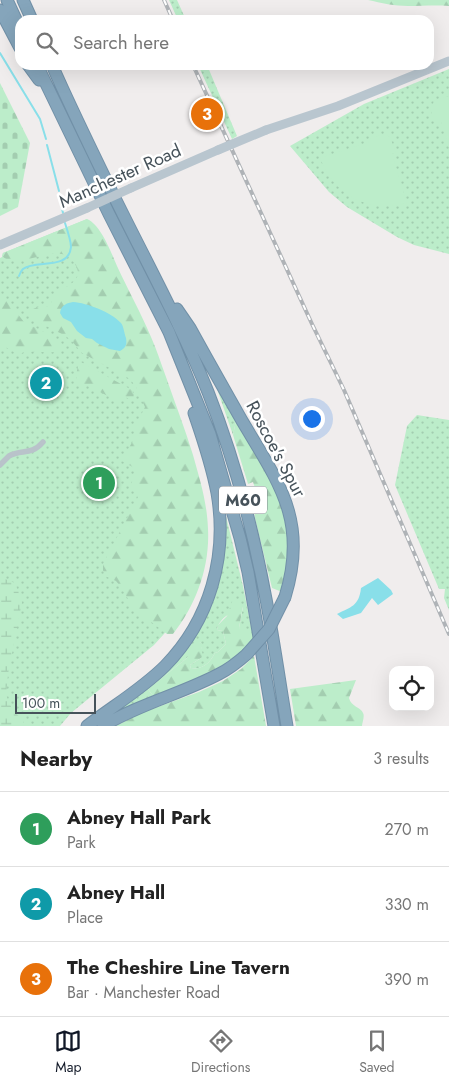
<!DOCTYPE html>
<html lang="en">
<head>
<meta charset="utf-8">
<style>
	body { margin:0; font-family:Jost,sans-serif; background:#f6f6f6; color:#222 }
	.controls { position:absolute; right:15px; bottom:15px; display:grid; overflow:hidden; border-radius:10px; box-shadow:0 5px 20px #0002 }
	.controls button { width:45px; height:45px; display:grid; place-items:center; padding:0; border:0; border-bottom:1px solid #e0e0e0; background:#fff; color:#222; font:25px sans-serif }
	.scale { position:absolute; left:15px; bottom:12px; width:81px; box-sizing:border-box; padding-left:5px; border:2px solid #46525a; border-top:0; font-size:14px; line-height:18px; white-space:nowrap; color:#46525a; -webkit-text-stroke:4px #fff; paint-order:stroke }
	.you { position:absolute; left:311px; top:418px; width:18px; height:18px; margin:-12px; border:4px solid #fff; border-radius:50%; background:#1a73e8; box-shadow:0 0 0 8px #1a73e833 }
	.badge { display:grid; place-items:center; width:32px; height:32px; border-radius:50%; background:#111827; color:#fff; font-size:16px; font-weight:700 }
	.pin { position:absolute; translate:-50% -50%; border:2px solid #fff; box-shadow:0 1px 5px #0006 }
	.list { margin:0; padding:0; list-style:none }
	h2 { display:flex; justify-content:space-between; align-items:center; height:65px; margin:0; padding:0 20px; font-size:21px }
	h2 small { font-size:16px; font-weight:400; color:#767676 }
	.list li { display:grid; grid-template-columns:32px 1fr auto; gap:15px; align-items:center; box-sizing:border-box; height:75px; padding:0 20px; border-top:1px solid #e0e0e0 }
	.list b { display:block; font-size:19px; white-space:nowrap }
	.list p { margin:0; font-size:16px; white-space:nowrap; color:#767676 }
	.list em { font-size:16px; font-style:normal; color:#767676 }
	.icon { flex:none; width:28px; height:28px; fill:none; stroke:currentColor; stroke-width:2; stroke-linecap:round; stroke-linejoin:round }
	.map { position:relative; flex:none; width:449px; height:726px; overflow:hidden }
	.search { position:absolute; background:#fff; box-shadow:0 5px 20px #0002; left:15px; right:15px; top:15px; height:55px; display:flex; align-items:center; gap:12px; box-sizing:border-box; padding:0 18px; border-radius:15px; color:#767676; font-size:19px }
	.sheet { height:290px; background:#fff }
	nav { display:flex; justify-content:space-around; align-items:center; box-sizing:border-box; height:70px; border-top:1px solid #e0e0e0; background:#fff; font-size:14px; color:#767676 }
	nav a { display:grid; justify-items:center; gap:2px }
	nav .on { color:#111827 }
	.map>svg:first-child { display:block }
</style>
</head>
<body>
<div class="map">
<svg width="449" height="726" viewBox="0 0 449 726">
	<defs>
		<pattern id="grass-dots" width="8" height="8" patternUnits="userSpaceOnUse" patternTransform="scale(1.25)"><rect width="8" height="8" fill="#bcedca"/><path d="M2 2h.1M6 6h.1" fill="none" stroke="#a3cdb0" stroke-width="1.8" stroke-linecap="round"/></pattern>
		<pattern id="forest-firs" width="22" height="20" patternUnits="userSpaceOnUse" patternTransform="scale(1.25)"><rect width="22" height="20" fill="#bcedca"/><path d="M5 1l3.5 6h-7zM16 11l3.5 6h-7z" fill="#a3cdb0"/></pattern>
		<pattern id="wetland-marsh" width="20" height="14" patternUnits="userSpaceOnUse" patternTransform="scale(1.25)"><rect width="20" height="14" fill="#bcedca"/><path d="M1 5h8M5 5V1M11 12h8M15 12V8" fill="none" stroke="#a3cdb0"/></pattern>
		<pattern id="cemetery-stones" width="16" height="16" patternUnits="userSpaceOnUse" patternTransform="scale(1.25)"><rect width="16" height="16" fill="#bcedca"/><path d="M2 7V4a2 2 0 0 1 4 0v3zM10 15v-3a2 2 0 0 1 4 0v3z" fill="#a3cdb0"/></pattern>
	</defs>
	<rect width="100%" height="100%" fill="#f0eded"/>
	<path fill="url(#grass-dots)" d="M169,0H177L186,20H178Z
		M198,65H207L237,136L232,139Z
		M449,69V254L414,245L397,237L347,207L329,192L290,146L364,104Z
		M87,219L132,304L173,624L154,645L71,713L60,726H0V258L2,257L3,253Z
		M216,386L236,421L233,435Z
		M417,415L449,420V610L444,598L445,589H439L395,485L407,426Z
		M222,500L243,586L254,642L239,628L243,607C233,612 219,617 217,630L223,631L226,644L218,652L215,653C209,664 204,668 191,669L190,665L201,658V649L202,645L200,642L187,658L148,689L154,697L107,719L106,717L149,685L205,615Z"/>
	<path fill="url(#forest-firs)" d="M368,0H449V6C435,5 422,6 408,6C395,6 381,3 368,0Z
		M87,219C101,225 111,252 117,266C128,290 141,313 151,337C157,350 161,364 166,377C175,403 185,429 193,455C200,480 207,502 208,529C210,567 196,605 173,634H167L150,621L140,616L131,604L121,587L116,581L105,576L103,570V564L138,497L134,492L131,485L136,469L122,461L138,431L134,429L145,407L136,387L130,379L82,353L71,340L64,335L32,319L29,315L30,311C33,309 36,307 40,307C44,306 44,308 48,306C52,303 54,297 57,294C66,285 84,281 76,266C61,235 20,274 2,256L3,253Z
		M0,296L4,297L9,303L24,322L54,337L63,345L62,350C51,355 38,350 26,352C20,352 25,354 18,353C11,352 7,346 0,346Z
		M79,361L132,390L134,394L133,401L121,395L118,401L88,386L81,385L78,383L76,376Z
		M236,421L281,498L291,542L282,592L272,588L255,518L253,498L255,488L253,482L248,484L233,435Z
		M233,599H236L243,606L239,628L246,630L254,642L220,669L154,697L148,689L187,658L194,643L200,642L203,645L201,649L203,655L201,658L190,665L191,669C204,668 209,664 215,653L218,652L226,644L223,631L217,630L218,625L227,616Z
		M254,656L266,726H116L141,713L199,692L223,681L241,669Z
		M356,680L349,698C351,707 361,707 363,713C365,716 362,723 362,726H296L290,689Z"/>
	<path fill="url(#wetland-marsh)" d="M0,577L15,583L22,602L8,674L6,695L12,709L23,721L25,726H0Z"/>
	<path fill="url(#cemetery-stones)" d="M0,83L30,143L18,207L0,216Z"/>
	<path fill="#bcedca" d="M449,96V148L441,122L435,123L430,108L435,100Z
		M384,134L390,137L396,153L392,154L407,203C369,214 334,195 320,158L369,142L368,139Z"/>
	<path fill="#89dfe9" d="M73,302C87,303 111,312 121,323C124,327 124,333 126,338C127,345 126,347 120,351L109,349L97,343L92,339L86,338L77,331L71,322L63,318L60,313C61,305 67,303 73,302Z
		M378,578L391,590L393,594L378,605L372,598L361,613L343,619L337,614C351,607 359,606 361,588Z"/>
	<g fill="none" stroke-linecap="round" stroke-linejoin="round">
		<path stroke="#89dfe9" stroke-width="2" d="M0,53L40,119L46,139
			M47,145L59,191
			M60,200L63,213
			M19,276C20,273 21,271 23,269C35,259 69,271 71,247C71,241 67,229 65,223"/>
		<defs>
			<path id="highway" d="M7,0L20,28
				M23,0L32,20
				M0,10L20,48
				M28,65L39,80
				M37,65L109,214L169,332L210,434L240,538L248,572L274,726
				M52,65C70,106 90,147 110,188C143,256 180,322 208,392C234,458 253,529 266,599C274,641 280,684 287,726
				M177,309L190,328C207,359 224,389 241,419C278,482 309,520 285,597
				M87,726C113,706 142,689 165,666C210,620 228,556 217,493C212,466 203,439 194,413
				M103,726C139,704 181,694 219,674C229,669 238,662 247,654"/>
		</defs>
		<use href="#highway" stroke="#7190a7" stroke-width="13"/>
		<path stroke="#b9c3ca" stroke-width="5.5" d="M0,465C3,462 6,459 9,456C22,449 31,456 43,442"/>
		<path stroke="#b9c6cf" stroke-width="9" d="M266,130L338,106L449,61
			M131,188L218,150
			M0,245L87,208"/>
		<use href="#highway" stroke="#85a5bb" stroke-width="11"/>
		<defs>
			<path id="rail" d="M164,0L173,20
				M193,65L312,324L344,390L449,634"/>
		</defs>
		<use href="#rail" stroke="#afb3b7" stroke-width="4"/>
		<use href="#rail" stroke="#fff" stroke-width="2" stroke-dasharray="5.5" stroke-linecap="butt"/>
		<defs>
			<path id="highway-bridge" d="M247,654L269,629L285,597"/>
		</defs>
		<use href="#highway-bridge" stroke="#7190a7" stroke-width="13" stroke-linecap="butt"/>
		<path stroke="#b9c6cf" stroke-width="9" d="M218,150L266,130
			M87,208L131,188"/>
		<use href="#highway-bridge" stroke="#85a5bb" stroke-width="11"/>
	</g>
	<g text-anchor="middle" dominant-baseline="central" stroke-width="5" stroke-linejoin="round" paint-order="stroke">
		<rect fill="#fff" stroke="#7e868c" stroke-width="1" x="219" y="486.5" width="48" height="27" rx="4"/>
		<g font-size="16" font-weight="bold" fill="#46525a">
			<text x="243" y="500">M60</text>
		</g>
		<g font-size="18" fill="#46525a" stroke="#fff">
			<text transform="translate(120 176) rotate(-24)">Manchester Road</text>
			<text transform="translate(276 449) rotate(62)">Roscoe's Spur</text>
		</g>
	</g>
</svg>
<div class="controls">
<button><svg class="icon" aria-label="locate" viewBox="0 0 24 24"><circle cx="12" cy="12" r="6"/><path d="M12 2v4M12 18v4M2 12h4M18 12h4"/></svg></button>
</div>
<div class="scale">100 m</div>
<div class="you"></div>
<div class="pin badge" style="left:99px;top:483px;background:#2e9e5b">1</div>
<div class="pin badge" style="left:46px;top:383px;background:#0f9aa8">2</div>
<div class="pin badge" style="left:207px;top:114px;background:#e8710a">3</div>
<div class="search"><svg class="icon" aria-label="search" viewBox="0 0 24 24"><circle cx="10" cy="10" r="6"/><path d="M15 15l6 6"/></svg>Search here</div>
</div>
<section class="sheet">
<h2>Nearby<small>3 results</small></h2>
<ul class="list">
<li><span class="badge" style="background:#2e9e5b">1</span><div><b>Abney Hall Park</b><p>Park</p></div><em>270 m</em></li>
<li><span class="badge" style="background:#0f9aa8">2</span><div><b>Abney Hall</b><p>Place</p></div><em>330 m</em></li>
<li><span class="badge" style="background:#e8710a">3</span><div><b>The Cheshire Line Tavern</b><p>Bar · Manchester Road</p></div><em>390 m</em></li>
</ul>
</section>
<nav>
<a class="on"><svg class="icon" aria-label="map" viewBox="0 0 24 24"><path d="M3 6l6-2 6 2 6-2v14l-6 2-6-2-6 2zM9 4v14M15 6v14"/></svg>Map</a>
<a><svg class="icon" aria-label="directions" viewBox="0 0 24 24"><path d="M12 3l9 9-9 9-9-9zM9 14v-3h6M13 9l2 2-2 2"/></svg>Directions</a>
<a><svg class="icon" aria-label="saved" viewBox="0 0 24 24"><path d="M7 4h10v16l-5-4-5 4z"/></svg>Saved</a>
</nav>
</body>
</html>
